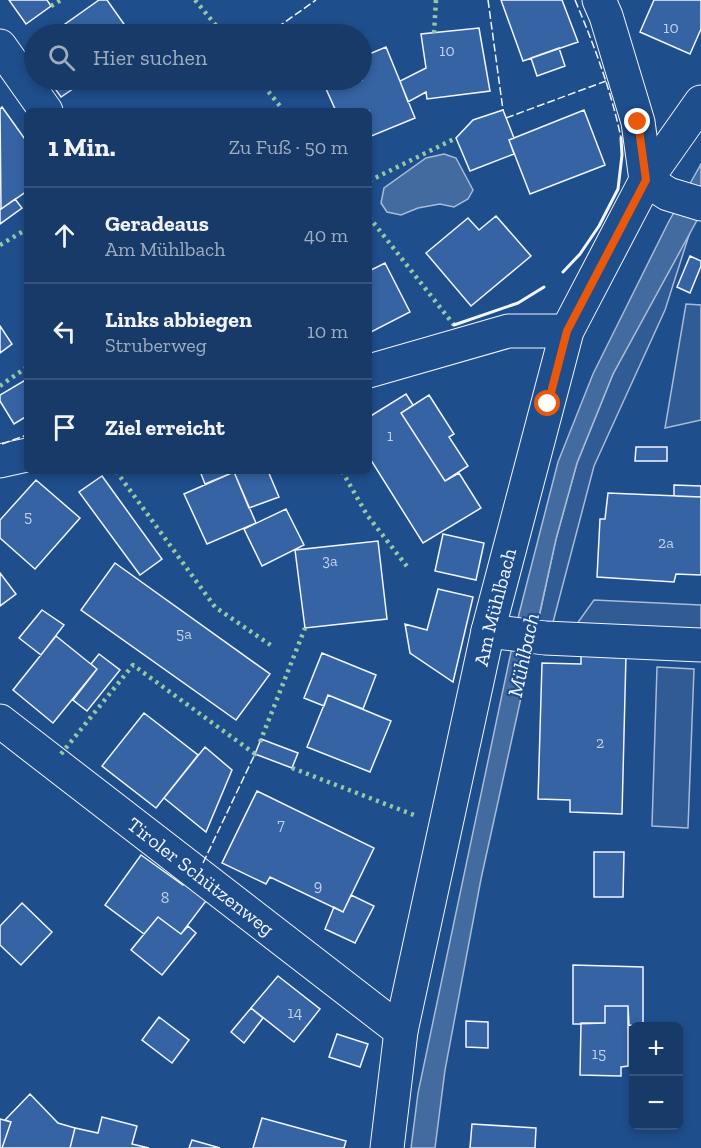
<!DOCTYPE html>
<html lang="de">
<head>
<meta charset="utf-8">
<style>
	body { margin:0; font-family:"Zilla Slab",serif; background:#20416f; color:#f1f3f6 }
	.controls { position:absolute; right:18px; bottom:18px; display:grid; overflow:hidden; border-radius:9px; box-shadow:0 3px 9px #0003 }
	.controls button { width:54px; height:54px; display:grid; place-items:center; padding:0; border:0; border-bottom:2px solid #36547d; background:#173a69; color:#f1f3f6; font:30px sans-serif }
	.stop { position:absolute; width:18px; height:18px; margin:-14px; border:4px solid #ea580c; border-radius:50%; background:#fff }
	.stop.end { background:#ea580c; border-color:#fff; box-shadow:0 2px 6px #0008 }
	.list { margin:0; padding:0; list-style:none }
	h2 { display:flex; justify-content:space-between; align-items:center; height:78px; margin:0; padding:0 24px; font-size:26px }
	h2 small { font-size:20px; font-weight:400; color:#9eadc0 }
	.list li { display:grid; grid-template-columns:39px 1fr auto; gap:18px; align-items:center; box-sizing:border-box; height:96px; padding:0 24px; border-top:2px solid #36547d }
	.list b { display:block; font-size:22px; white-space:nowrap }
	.list p { margin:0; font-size:20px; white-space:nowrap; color:#9eadc0 }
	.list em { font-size:20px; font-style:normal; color:#9eadc0 }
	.icon { flex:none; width:33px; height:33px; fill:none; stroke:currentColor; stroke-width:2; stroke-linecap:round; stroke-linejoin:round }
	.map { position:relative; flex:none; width:701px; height:1148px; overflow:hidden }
	.search { position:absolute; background:#173a69; box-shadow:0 3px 9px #0003; left:24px; top:24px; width:348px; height:66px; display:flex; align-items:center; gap:15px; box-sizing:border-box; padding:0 21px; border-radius:33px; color:#9eadc0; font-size:22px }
	.panel { position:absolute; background:#173a69; box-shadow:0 3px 9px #0003; left:24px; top:108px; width:348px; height:366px; border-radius:9px }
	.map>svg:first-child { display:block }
</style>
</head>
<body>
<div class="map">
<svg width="701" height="1148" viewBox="0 0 701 1148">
	<rect width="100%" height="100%" fill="#1f4e8c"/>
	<path fill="#305b95" stroke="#a8bbd7" stroke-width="1.5" d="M690,232L665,310L594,466L552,626L538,622L556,539L577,463L613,374Z
		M686,304L701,305V420L665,428Z
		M594,600L701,605V630L576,625Z
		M657,667L694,669L688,828L652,826Z"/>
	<path fill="#446ba0" stroke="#a8bbd7" stroke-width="1.5" d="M444,154L456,158L473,190L468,199L454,207L440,204L418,208L401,215L387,212L381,203L384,188L426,158Z
		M701,164V213L613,374L577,463L556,539L481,879L445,1070L435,1148H411L418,1093L519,614L558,462L593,374L668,223Z"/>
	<path fill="#3563a3" stroke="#f2f6ff" stroke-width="1.5" d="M9,0H47L51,6L26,24Z
		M99,0H107L131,34H51Z
		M501,0H562L578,42L523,61Z
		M654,0H701V29L690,54L640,32Z
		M479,28L490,91L427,99L426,92L408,102L400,81L426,68L421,34Z
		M34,46V59L28,51Z
		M386,47L415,118L369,137V111H336L322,80H362V57Z
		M559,48L565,66L537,76L531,58Z
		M49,80H86L61,97Z
		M2,107L27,142V191L1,209L0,109Z
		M503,110L514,138L509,140L514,154L470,171L456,138L473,120Z
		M584,110L605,165L530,194L509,140Z
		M15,199L22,208L0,224V209H1Z
		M496,216L531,256L471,306L426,253L468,218L479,230Z
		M690,256L701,261V266L690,293L677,287Z
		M385,263L410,312L369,333V271Z
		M0,326L12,344L0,353Z
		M27,379V416L14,424L0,401V395Z
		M406,394L413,405L401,413L445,481L459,473L481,508L423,543L369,457V417Z
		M429,395L454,434L449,437L468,466L445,481L401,413Z
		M636,447H667V461H635Z
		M200,471H268L279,497L249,508L234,472L205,484Z
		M234,472L256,523L207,544L184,494Z
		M102,476L162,559L140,575L79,492Z
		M36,480L80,518L35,569L0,538V520Z
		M674,485L701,486V497L674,496Z
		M608,493L701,497V575L676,574L674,582L597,577L600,519H605Z
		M286,509L304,545L262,566L244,529Z
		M443,534L484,543L476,580L435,571Z
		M378,541L387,619L305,628L295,550Z
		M115,563L270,674L236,720L81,610Z
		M0,573L16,594L0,606Z
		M438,589L473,597L453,682L410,653L405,624L427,630Z
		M42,610L64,625L41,655L19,638Z
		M56,636L97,669L53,723L13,690Z
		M322,653L376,675L363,709L328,695L324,706L304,698Z
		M99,654L120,670L87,711L73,700L97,669L91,664Z
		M581,654L626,655L622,814L570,812V800L538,799L542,663L581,664Z
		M328,695L391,721L370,772L307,747Z
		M144,713L198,755L156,808L102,766Z
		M261,739L298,753L292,768L255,754Z
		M205,747L232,770L206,832L164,798Z
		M257,791L374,848L343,912L270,877L266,884L222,863Z
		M594,852H624L623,897H594Z
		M141,855L183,885L187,880L209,897L181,934L158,917L144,934L105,905Z
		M351,895L374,906L355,943L325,929L334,907L343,912Z
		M22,903L52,932L21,965L0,945V926Z
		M158,917L181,934L188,926L196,933L162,975L131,950Z
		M573,965L643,967V1026L629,1025L628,1006H605V1023L573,1024Z
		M278,976L320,1009L294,1042L251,1008Z
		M605,1006H628V1066L621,1067V1076L580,1075L581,1023H605Z
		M251,1008L263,1018L244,1043L231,1032Z
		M159,1017L189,1040L172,1063L142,1040Z
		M466,1021L488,1022V1048L466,1047Z
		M337,1034L368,1044L360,1067L329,1057Z
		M30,1094L58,1123L75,1128L70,1148H2L11,1122L5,1120Z
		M102,1117L137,1126L132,1144L149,1148H70L75,1128L98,1133Z
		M262,1118L346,1141L344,1148H253Z
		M0,1119L11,1122L2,1148H0Z
		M472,1124L536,1128L535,1148H470Z
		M192,1140L220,1148H189Z"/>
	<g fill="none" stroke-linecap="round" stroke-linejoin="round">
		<defs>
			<g id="minor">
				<path d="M599,0L606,16L638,122L646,180L668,194L701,204"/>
				<path d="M0,46L46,111"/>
				<path d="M369,371L508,331H567"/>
				<path d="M0,461L27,455"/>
				<path d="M488,631L545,638L701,645"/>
				<path id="s1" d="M0,721L401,1031"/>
				<path id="s2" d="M387,1148L401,1031L488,631L567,331L646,180L701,102"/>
			</g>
		</defs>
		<use href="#minor" stroke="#f2f6ff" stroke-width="35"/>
		<use href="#minor" stroke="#1f4e8c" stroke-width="33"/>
		<path stroke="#97c8a6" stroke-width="4.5" stroke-dasharray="3 4.5" stroke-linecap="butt" d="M195,0L223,34
			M51,6L61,0
			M434,33L436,0
			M259,80L284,111
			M369,181L456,138
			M369,217L454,325
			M0,245L27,229
			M0,386L27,367
			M116,471L215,607L272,646
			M342,471L367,515L409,569
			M260,742L305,628
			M61,754L133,665L255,754V753
			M292,768L414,815"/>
		<path stroke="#f2f6ff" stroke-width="1.5" stroke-dasharray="8 3" stroke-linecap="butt" d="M488,0L503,110
			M575,0C594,45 611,90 621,138
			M268,34L316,0
			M506,118L606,81
			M2,444L27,435
			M203,863L255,754"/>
		<path stroke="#f2f6ff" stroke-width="3" d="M563,272L580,254L599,226L618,189L622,155L621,138
			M454,325L518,303L544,287"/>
	</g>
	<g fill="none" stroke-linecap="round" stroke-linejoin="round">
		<path stroke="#ea580c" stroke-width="8" d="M548,404L567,331L646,180L638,122"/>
	</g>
	<g text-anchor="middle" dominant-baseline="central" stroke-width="4.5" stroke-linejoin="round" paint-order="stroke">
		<g font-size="16" fill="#c3d1e8">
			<text x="671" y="27">10</text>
			<text x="447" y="50">10</text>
			<text x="390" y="435">1</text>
			<text x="28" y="516">5</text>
			<text x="666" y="542">2a</text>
			<text x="330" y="560">3a</text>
			<text x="184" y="633">5a</text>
			<text x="600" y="742">2</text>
			<text x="281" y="824">7</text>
			<text x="318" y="885">9</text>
			<text x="165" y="897">8</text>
			<text x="295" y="1012">14</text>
			<text x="599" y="1053">15</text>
		</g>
		<g font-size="20" fill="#f2f6ff" stroke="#1f4e8c">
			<text stroke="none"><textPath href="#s2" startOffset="552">Am Mühlbach</textPath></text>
			<text stroke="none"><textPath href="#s1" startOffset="254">Tiroler Schützenweg</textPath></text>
		</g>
		<g font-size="21" font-style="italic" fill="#f2f6ff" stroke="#1f4e8c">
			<text transform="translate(523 655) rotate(-78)">Mühlbach</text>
		</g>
	</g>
</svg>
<div class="controls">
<button>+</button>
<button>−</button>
</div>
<div class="stop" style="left:548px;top:404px"></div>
<div class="stop end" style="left:638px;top:122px"></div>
<div class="search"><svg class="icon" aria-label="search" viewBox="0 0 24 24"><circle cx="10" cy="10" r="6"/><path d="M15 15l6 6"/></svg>Hier suchen</div>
<section class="panel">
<h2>1 Min.<small>Zu Fuß · 50 m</small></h2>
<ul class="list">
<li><svg class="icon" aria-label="ahead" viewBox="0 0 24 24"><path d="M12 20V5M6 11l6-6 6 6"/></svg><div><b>Geradeaus</b><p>Am Mühlbach</p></div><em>40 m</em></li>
<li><svg class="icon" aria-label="left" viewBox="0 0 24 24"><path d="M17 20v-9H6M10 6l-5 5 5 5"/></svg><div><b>Links abbiegen</b><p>Struberweg</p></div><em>10 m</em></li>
<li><svg class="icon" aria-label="arrive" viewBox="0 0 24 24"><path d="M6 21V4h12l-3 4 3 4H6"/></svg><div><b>Ziel erreicht</b></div></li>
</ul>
</section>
</div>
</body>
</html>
